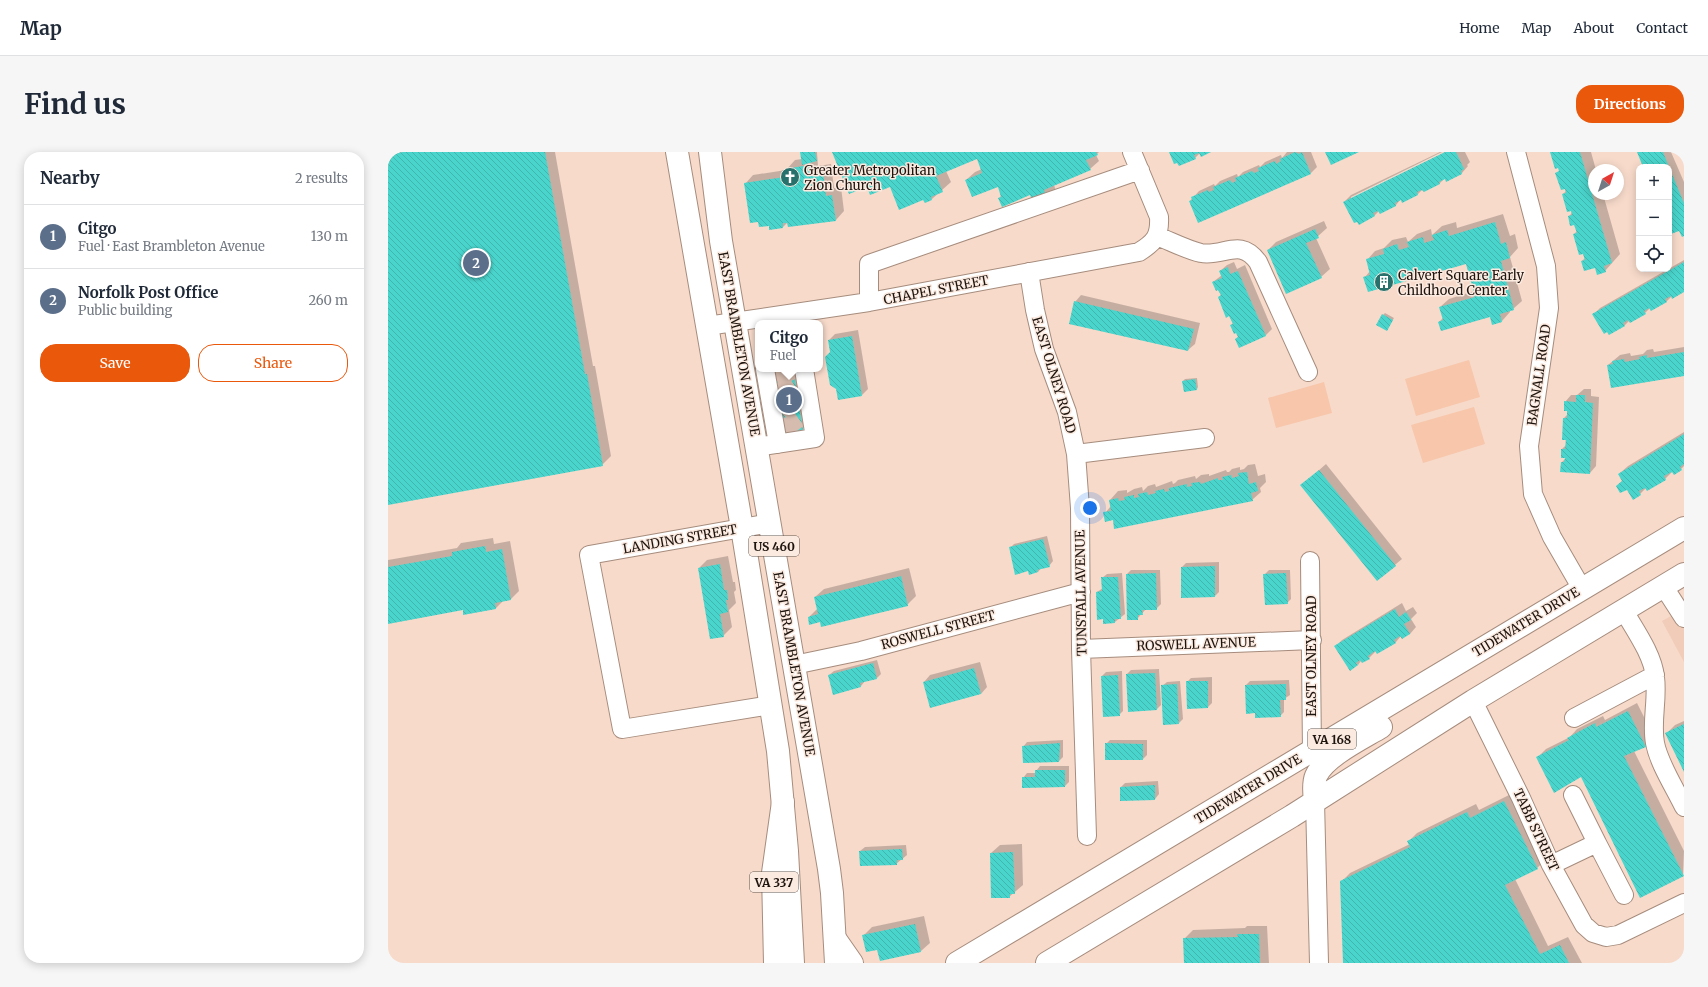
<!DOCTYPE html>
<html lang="en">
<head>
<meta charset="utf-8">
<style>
	body { margin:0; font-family:Merriweather,serif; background:#f6f6f7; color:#1f2937 }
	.controls { position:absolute; right:12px; top:12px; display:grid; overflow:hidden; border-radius:8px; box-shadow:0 2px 10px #0003 }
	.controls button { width:36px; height:36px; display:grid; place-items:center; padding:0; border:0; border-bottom:1px solid #e0e1e3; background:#fff; color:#1f2937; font:20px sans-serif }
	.compass { position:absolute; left:1200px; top:12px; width:36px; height:36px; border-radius:50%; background:#fff; box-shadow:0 2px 10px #0003; rotate:39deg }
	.you { position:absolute; left:702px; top:356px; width:14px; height:14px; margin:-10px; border:3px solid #fff; border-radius:50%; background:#1a73e8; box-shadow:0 0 0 6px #1a73e833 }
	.badge { display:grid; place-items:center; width:26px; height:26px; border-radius:50%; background:#ea580c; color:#fff; font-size:13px; font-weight:700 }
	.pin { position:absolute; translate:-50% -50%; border:2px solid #fff; box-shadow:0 1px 4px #0006 }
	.popup { position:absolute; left:367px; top:168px; width:68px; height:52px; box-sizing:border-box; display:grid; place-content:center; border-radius:8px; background:#fff; filter:drop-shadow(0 1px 3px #0005); font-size:13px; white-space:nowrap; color:#747a83 }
	.popup b { font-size:15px; color:#1f2937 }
	.popup::after { content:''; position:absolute; left:50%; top:100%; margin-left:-8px; border:8px solid transparent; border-top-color:#fff }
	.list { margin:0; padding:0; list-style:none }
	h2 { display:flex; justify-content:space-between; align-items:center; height:52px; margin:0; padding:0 16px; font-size:17px }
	h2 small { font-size:13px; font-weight:400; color:#747a83 }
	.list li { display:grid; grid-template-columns:26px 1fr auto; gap:12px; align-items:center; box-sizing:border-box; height:64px; padding:0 16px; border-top:1px solid #e0e1e3 }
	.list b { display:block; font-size:15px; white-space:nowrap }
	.list p { margin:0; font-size:13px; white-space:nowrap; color:#747a83 }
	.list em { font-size:13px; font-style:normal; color:#747a83 }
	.actions { display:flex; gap:8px; padding:12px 16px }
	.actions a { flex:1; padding:9px 0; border:1px solid #ea580c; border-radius:16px; text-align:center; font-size:14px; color:#ea580c }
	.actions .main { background:#ea580c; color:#fff }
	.icon { flex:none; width:22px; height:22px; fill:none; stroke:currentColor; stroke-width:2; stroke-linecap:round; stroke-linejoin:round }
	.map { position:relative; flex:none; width:1296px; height:811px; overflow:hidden; border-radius:16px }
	header { display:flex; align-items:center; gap:24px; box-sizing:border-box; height:56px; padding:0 20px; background:#fff; border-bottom:1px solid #e0e1e3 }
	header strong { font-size:19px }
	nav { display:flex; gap:22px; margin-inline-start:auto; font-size:14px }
	.intro { display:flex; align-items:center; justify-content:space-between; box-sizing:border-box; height:96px; padding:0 24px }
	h1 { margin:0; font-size:28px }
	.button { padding:10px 18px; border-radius:16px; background:#ea580c; color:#fff; font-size:14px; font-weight:700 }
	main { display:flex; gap:24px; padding:0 24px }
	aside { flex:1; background:#fff; border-radius:16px; box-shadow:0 2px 10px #0003 }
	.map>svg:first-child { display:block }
</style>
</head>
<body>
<header>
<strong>Map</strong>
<nav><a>Home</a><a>Map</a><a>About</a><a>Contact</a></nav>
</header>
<div class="intro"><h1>Find us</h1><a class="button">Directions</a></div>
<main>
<aside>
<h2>Nearby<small>2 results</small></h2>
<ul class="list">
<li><span class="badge" style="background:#5c6f8a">1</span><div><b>Citgo</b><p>Fuel · East Brambleton Avenue</p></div><em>130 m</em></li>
<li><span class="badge" style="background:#5c6f8a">2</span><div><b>Norfolk Post Office</b><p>Public building</p></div><em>260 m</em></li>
</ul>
<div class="actions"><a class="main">Save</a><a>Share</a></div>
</aside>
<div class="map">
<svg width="1296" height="811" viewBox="0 0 1296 811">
	<defs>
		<pattern id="building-back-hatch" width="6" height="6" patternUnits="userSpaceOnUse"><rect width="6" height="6" fill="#4ad5cc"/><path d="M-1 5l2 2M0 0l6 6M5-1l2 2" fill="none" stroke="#40b6ae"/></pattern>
	</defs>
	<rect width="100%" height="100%" fill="#f7daca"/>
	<path fill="#f0ccb9" d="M1296,457V510L1274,469Z"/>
	<path fill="#f7c6ab" d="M1081,208L1092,245L1028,264L1017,227Z
		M936,230L944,261L888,276L880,246Z
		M1086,255L1097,292L1035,311L1023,273Z"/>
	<path fill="#0003" d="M0,0H167L205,214H207L223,304L214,313L0,351Z
		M413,0H429L430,14L443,12L446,36L453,35L456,59L448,68L400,70L395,75L381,73L357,32L365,23L398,18L407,8L414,7Z
		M445,0H711L708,3L711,9L702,17L666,33L668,39L660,48L643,42L611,46L614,43L610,34L578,28L587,20L594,17L589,6L558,19L563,30L544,47L537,50L536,47L502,34L479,33Z
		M782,0H821L812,1L807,6Z
		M899,0H923L929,15L923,21L811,69L802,49L811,39L826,32L827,34L832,29L849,22L850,25L855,20L871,13L872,15L877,10L893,3L894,6Z
		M1052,0H1054L963,45V47L1059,0H1077L1082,10L1079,13L1080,14L1074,21L1058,28L1057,26L1052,31L1036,39L1035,37L1030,42L1014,50L1013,47L1008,53L992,60L991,59L986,64L956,50L963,43Z
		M1163,0H1203L1208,18H1206V42H1215L1232,102L1217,119L1194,109L1197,106L1186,82L1189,79L1187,71L1181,64L1184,61L1175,42L1178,39L1169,21L1172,18Z
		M1250,0H1283L1296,30V83L1292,78L1281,74V15H1256Z
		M1115,62L1122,84L1127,82L1130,96L1122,105L1134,149L1125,157L1122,158V160L1114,169L1103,164L1051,170L1055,166L1052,155L1061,147L1086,139L1078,111L977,125L982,119L979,108L987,99L996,96L1004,88L1018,85L1020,90L1029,82L1043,77L1044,83L1054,74L1068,70L1069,76Z
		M936,69L939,76L928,86L942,117L933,125L880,98L888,90Z
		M1296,108V139L1284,144L1278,150L1262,156L1257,161L1242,168L1237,173L1221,182L1206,162L1212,156Z
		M846,110L849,117L857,113L884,177L877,184L848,187L851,184L843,173L845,171L831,145L833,143L825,130L834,123L832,119L839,113Z
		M693,143L812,171L807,192L800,198L687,150Z
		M997,161L1006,166L999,178L995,163Z
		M470,178L480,237L474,243L449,237L441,188L447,182Z
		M1296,195V223L1220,213L1232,203L1242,201L1243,204L1255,202L1259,198L1265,197L1266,200Z
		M389,217H407L416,275L414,277L387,219Z
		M809,226L810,235L809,237L795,229L797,227Z
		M1196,237H1203V244L1211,245L1208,314L1202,321L1174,310L1179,305H1174V297L1178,293L1176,266L1180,262L1177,250L1183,243H1189Z
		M1296,280V314L1293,317L1285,319L1277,327L1258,336L1252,342L1229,334L1235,328L1231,322L1240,314Z
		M867,312L870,324L877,322L878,330L872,336L873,340L864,348L726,367L717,361L723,354L722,348L730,339L739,338V341L746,337L754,335L755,339L760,334L767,332L768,335L784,329L785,332L787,331L790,328L807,324L808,327L813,323L821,322V324L838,318L839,320H841L844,317L852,315V318L856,317L860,313Z
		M938,312L1014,407L990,427L914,333Z
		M659,384L665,409L661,414L654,415L650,420L641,418L622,396L626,392Z
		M105,386L106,392L122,389L131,439L123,447L115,449L108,456L76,457L0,471V408L69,396L73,391Z
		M340,404L345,430H347L348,438L346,440L348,451L341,458L344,475L335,484L311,416L319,408Z
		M831,410V440L827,444L794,445V415L798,411Z
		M521,416L528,444L519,453L432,469L421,465L430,456L427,445L436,437Z
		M743,418H772L773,452L768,457H758L749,467L739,422Z
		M881,418H902L903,447L899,451L876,423Z
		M734,421L737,462L727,470L716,471L709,440L715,436L714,426L719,422Z
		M1014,451L1018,459L1025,455L1029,461L1023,467L1028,475L1022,482L1013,484L1008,490L989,501L988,499L981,506L973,509L970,513L948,494L954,488Z
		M489,508L493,522L489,526L477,529L473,534L446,542L441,523L446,519Z
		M592,510L599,535L593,542L536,530L542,523Z
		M771,517L773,553L769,557L739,522L743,518Z
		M734,519L735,559L731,563L714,524L718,520Z
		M824,525V551L820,555L799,530L803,526Z
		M901,528L902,543L896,547V560L892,564L858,533L862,529Z
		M792,529L795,567L791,571L774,534L779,530Z
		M1249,551L1266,585L1257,594L1246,599L1296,699L1295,723L1193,624L1150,605L1158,597L1182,585L1189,577L1215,564L1217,568Z
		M1296,569V618L1278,582L1287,573Z
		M675,588V605L671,609L635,595L639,590Z
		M722,588H759V603L755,607L718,592Z
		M652,614H681V630L677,634L635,626L639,621H648V619Z
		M770,629L771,642L767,647L733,635L737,631Z
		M1125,641L1158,708L1149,716L1127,727L1160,794L1180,785L1194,811H956L953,730L962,721L1022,692L1021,689L1029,681L1088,652L1091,658Z
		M634,692L635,733L621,745L603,701L612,693Z
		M518,693L519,703L508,712L472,699L477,695Z
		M536,764L542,791L533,799L492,808L490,796L475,784L484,775Z
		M859,774H879L881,811H797L796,787L805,778L857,776Z"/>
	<path fill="url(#building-back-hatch)" d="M0,0H157L197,222H199L215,314L0,353Z
		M412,0H427L429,9L414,13Z
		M444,0H708L710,3L698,8L703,18L656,38L660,48L647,54L642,43L614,55L610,46L613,45L610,35L584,45L577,28L594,21L589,7L548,24L555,40L543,45L544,48L537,51L535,48L511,58L502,35L482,43L479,35L461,42Z
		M781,0H823L813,5L811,1L806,3L808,7L791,14L789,11L786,12Z
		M907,0L911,2L914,0L923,22L810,71L801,49L804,48L803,45L820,38L821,40L826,38L825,35L842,28L844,31L848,29L847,26L864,19L866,21L871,19L870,16L887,9L888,12L893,9L892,7Z
		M937,0H971L943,13Z
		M1057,0H1068L1076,17L1073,19L1074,22L1058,30L1057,27L1051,30L1052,32L1036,40L1034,38L1029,40L1030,43L1014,51L1013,48L1007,51L1008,54L992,62L990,59L985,61L987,64L971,73L969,70L966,71L955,50Z
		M1162,0H1192L1224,111L1216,114L1218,120L1209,123L1207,116L1196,119L1193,109L1197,108L1195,102L1191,103L1185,82L1189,81L1186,73L1182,74L1180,64L1184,63L1183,59L1179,60L1174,42L1178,41L1177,37L1173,38L1167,21L1171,19L1170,16L1167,17Z
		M1249,0H1275L1281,15H1255Z
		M421,13L422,22L435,20L438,44L444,43L448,69L400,75L399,71H395V76L381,78V74L371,75L370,70L362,71L356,31L397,25L398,31H399L397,17Z
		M1281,15L1296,51V84L1294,85L1291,79L1283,82L1281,77Z
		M1107,70L1113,92L1118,90L1122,106L1113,109L1126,158L1112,162L1114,170L1104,173L1102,165L1053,179L1050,170L1055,168L1051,155L1087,145L1078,112L980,140L975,125L982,123L978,107L996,102L995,97L1009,92L1011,98L1021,95L1019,90L1035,85L1036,91L1046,88L1044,83L1059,78L1061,84Z
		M927,77L931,86L918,91L934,126L898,142L879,98Z
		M1296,110V140L1284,147L1283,144L1277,147L1279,150L1263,159L1261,156L1256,159L1258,162L1242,171L1240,168L1235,171L1237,174L1221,183L1219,180L1216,182L1204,162Z
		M840,115L842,122L850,119L878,184L851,196L847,187L850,185L848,181L846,182L842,173L845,172L841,164L838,166L830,145L833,143L830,138L828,139L824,130L834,126L831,119Z
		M686,149L806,177L800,199L681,172Z
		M994,162L1005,168L999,179L988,173Z
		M464,184L474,244L450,248L448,237L442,233L437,205L442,200L440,188Z
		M1296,200V224L1223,236L1219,213L1225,212L1224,209L1236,207L1237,210L1252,207L1251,205L1259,203V206Z
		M396,217H405L415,278L397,281L386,219Z
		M807,227L809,238L796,240L794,229Z
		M1188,243H1197V250L1205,251L1202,322L1172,320L1173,310H1176L1177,306H1173V297H1177L1178,288H1174L1175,266H1179V259H1176V249L1188,250Z
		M1296,282V312L1292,315L1294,318L1286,323L1284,320L1276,324L1278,328L1259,339L1257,336L1251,339L1253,343L1245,348L1239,338L1232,341L1228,334L1234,329L1230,322Z
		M931,318L1008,414L989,429L912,333Z
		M859,320L861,332L868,330L870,339L863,341L865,349L726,377L725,368L717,370L715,360L723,359L721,348L730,346L731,349L737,348L736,345L746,343V346L751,345L750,342L759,340L760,343L768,341L767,339L776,337L777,340L781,339V336L799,332V335L804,334L803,331L812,330L813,332L830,326V328H835L834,325L843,323L844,326L851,324L850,321Z
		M655,387L662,415L649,418L650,420L641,423L640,419L627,423L621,395Z
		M97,394L98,400L114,397L123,448L107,451L108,457L75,463V458L0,472V415L64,404V400Z
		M332,412L336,438H339L340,448H338L340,460L332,462L336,485L322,487L310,416Z
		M827,414V445L793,446V415Z
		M768,421L769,458H754L755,463H750V468H739L738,422Z
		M898,421L900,452L877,453L875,422Z
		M513,424L520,454L433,475L432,470L421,473L420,465L430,462L426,445Z
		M713,425H730L733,467H727V471L715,472V467L709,468L708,440L714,439Z
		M1007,457L1011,465L1018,460L1023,468L1016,472L1022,482L1014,487L1012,484L1006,488L1008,491L989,502L987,499L980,504L982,507L974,511L972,508L968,511L970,513L962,519L946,494Z
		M485,511L489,527L472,531L473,535L445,543L440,523Z
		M586,516L593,542L542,556L535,530Z
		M767,521L769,558L740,560L738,522Z
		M730,523L732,564L715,565L713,524Z
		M798,529H820V556L799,557Z
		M789,532L791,572L775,573L773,533Z
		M898,532V548H892L893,565L867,566V561L858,562L857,533Z
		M1240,559L1258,595L1236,604L1296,724L1252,746L1193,625L1166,641L1148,605L1181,588L1179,586L1207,571L1208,575Z
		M1296,572V620L1277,581Z
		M672,591L671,610L635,611L634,594Z
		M717,591L755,592V608H717Z
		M647,618H677V635L634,636V625H647Z
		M767,633V648L732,649V635Z
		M1116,649L1150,717L1117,733L1152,802L1172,793L1181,811H955L952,729L1022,695L1019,689L1079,660L1082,666Z
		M514,697L515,708H509V713L472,714L471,699Z
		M625,700L627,742H622V746H603L602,701Z
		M527,772L533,800L492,809L489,798L478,800L474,783Z
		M849,782H871L872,811H796L795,786L850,785Z"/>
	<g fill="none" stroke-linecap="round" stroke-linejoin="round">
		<path stroke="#d6bcae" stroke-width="18" stroke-dasharray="18 9" stroke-linecap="butt" d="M388,227L405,218
			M390,241L407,230
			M393,259L410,247
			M396,277L413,265"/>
		<defs>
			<path id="minor" d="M1128,0L1158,114L1161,156L1141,294L1145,342L1164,385L1194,437
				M769,84C782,89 799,98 813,101C836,105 852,85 870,110L920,220
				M641,120L647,158L656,197L679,260L688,302L692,356L693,497L699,684
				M481,150V112L752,18
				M319,174L481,150L751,100C767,90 772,84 771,65L744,0
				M377,217L390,292
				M369,295L427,286L416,217
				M688,302L817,286
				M382,371L201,403L234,577L383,553
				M922,409L924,600
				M1276,435L1296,466
				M1236,459C1247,478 1265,503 1267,525C1270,547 1263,570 1267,591C1271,612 1287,636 1296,655
				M693,497L924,488
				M406,513L473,499L693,440
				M1085,549L1133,646L1163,713L1196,773L1205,781L1218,785L1230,783L1296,751
				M1186,566L1267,523
				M927,649L931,811
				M1209,691L1236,743
				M1163,713L1209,691L1185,643"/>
			<path id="major" d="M289,0L354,376L390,599L399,699L405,811
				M322,0L333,89L441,717L444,741L448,811"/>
			<path id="highway" d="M927,649C926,641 925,631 928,624C937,604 975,586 993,575
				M448,788L464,811
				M387,811L385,721L395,650
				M569,811L1296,376
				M659,811L904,664L1085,549L1296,422"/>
		</defs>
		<use href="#minor" stroke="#a68c7d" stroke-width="20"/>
		<use href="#major" stroke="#a68c7d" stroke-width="24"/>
		<use href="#highway" stroke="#a68c7d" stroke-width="24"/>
		<use href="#minor" stroke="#fff" stroke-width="18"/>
		<use href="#major" stroke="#fff" stroke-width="22"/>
		<use href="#highway" stroke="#fff" stroke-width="22"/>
	</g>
	<defs>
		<symbol id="church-disc" viewBox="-11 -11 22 22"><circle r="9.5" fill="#27706c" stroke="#fbeae0"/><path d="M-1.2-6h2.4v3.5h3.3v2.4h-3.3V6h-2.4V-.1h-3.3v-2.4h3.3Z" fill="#fff"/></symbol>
		<symbol id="building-disc" viewBox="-11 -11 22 22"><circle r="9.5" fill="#27706c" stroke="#fbeae0"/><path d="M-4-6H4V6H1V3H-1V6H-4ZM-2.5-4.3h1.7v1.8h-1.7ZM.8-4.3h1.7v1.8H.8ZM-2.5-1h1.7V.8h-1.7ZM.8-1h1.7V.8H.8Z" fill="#fff"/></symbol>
	</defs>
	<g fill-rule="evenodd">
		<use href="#church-disc" x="391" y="14" width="22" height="22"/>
		<use href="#building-disc" x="985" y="119" width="22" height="22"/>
	</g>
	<g text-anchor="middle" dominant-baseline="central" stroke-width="3" stroke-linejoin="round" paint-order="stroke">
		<g fill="#fbeae0" stroke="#60544d" stroke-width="1">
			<rect x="361" y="384" width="50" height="20" rx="3"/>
			<rect x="920" y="577" width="48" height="20" rx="3"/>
			<rect x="362" y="720" width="48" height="20" rx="3"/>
		</g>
		<g font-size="12" font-weight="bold" fill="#1e140e">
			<text x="386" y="394">US 460</text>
			<text x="944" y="587">VA 168</text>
			<text x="386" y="730">VA 337</text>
		</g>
		<g font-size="13" fill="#1e140e" stroke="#fbeae0" text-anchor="start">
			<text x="416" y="18">Greater Metropolitan<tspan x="416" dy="15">Zion Church</tspan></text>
			<text x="1010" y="123">Calvert Square Early<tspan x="1010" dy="15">Childhood Center</tspan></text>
		</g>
		<g font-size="13" fill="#1e140e" stroke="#fbeae0">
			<text transform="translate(548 138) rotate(-11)">CHAPEL STREET</text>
			<text transform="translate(351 192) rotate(80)">EAST BRAMBLETON AVENUE</text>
			<text transform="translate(666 223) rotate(73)">EAST OLNEY ROAD</text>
			<text transform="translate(1151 223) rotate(-82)">BAGNALL ROAD</text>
			<text transform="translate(292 387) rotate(-10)">LANDING STREET</text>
			<text transform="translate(693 441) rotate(-91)">TUNSTALL AVENUE</text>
			<text transform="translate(1138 470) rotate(-31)">TIDEWATER DRIVE</text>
			<text transform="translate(550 478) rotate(-15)">ROSWELL STREET</text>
			<text transform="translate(808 492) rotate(-2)">ROSWELL AVENUE</text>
			<text transform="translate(923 504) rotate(-90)">EAST OLNEY ROAD</text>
			<text transform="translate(406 512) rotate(80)">EAST BRAMBLETON AVENUE</text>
			<text transform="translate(860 637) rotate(-31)">TIDEWATER DRIVE</text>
			<text transform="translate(1148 678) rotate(65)">TABB STREET</text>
		</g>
	</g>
</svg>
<div class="controls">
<button>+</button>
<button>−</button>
<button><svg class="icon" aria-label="locate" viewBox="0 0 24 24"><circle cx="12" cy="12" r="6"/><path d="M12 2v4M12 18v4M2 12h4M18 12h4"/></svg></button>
</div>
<svg class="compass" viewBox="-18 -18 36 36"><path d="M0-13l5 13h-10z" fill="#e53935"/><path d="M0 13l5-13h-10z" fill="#747a83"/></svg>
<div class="you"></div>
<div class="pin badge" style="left:401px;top:248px;background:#5c6f8a">1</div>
<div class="popup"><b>Citgo</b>Fuel</div>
<div class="pin badge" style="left:88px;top:111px;background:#5c6f8a">2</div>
</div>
</main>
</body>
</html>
